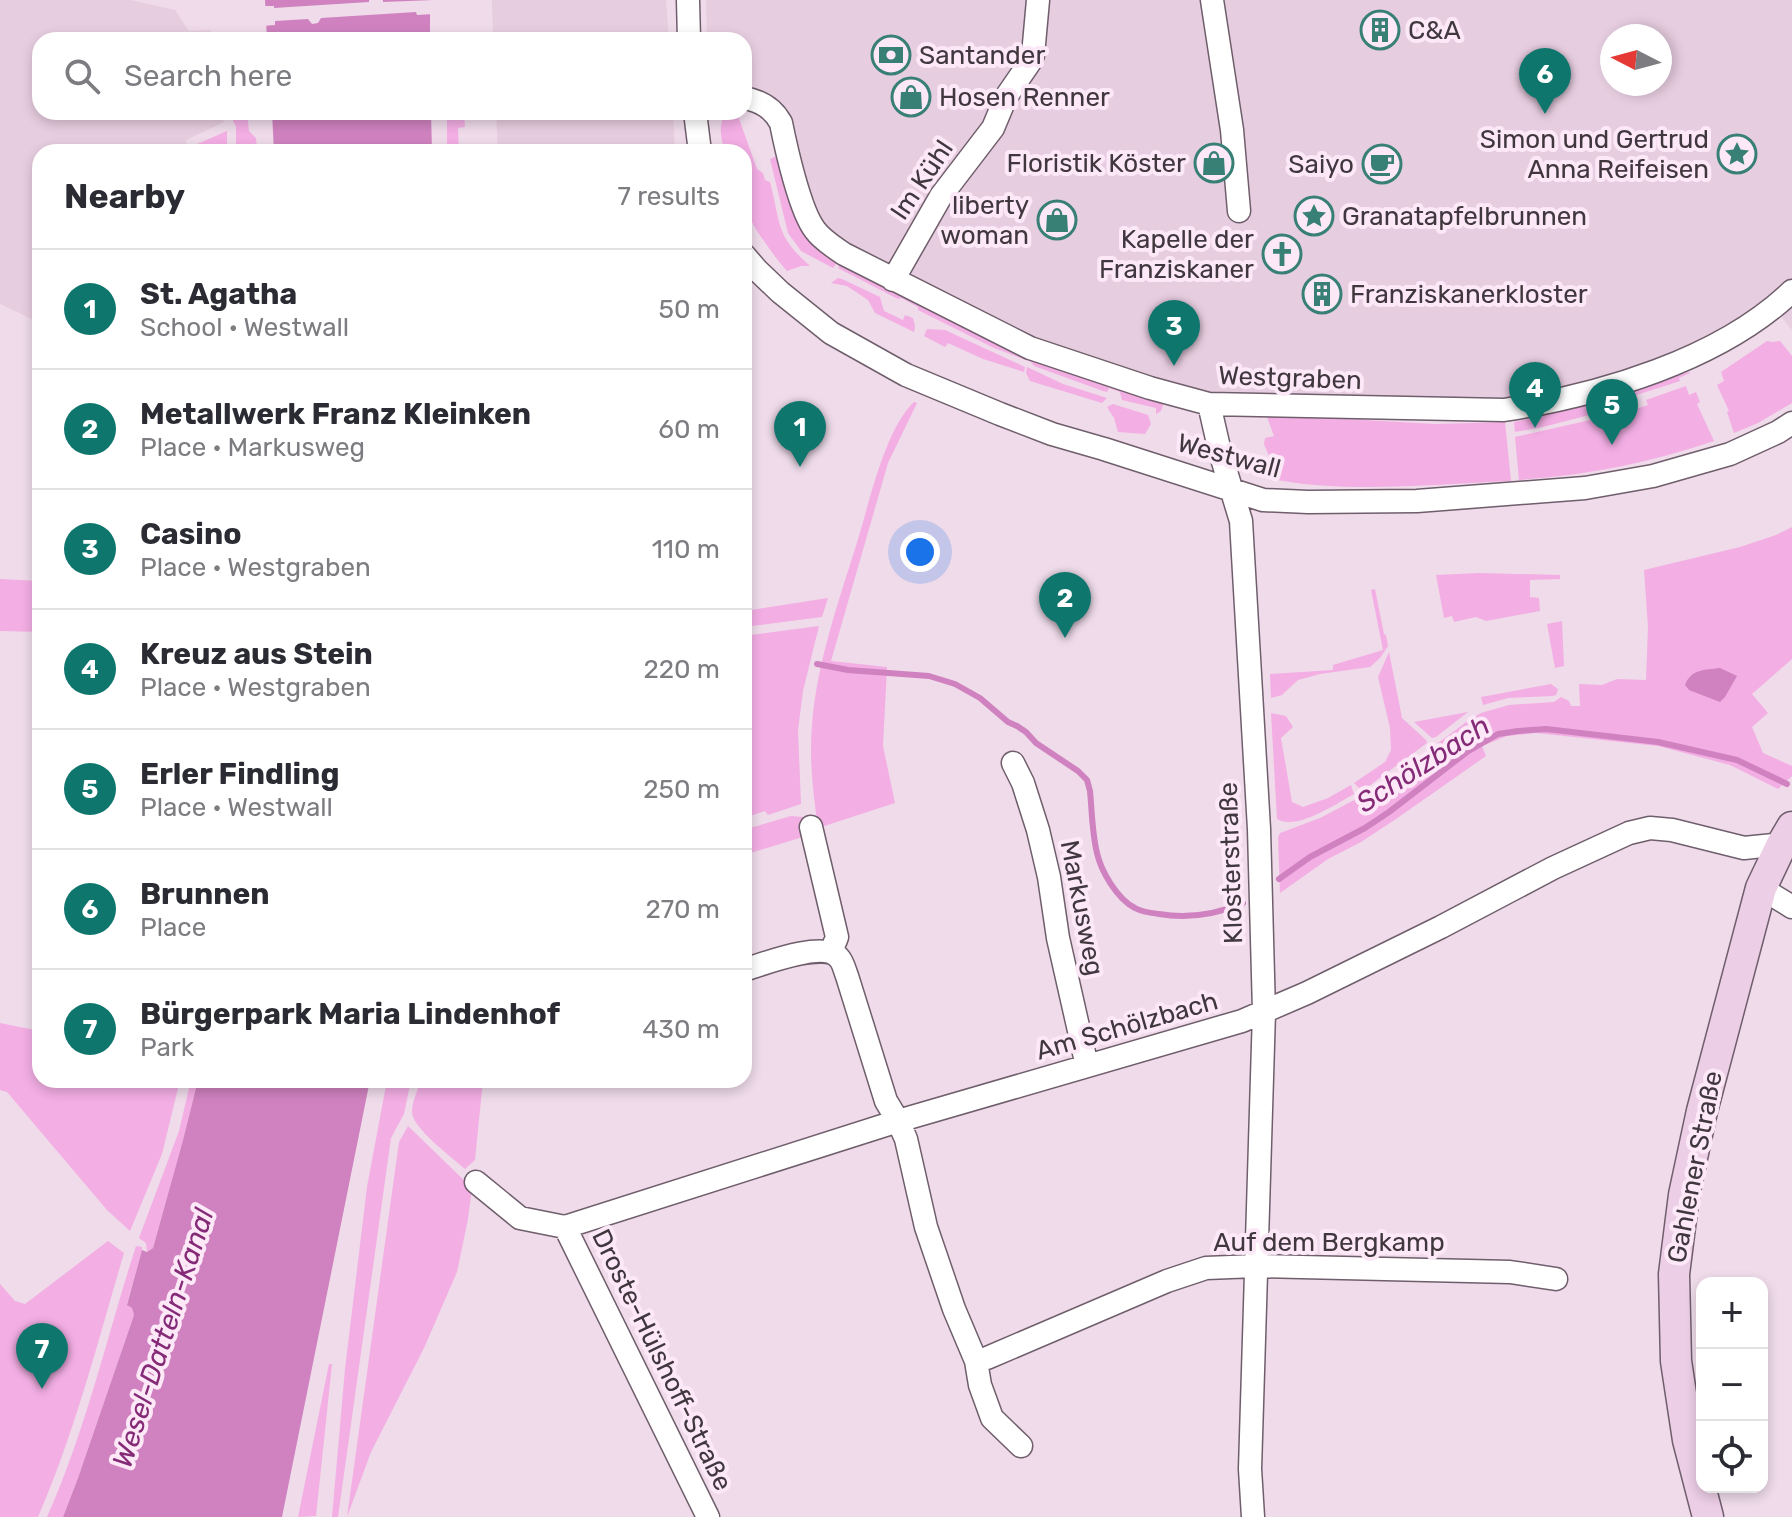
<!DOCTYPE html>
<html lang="en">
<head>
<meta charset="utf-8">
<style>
	body { margin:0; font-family:Rubik,sans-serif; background:#f2f2f3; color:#2b2b33 }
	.controls { position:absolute; right:24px; bottom:24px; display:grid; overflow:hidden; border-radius:16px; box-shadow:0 4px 12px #0003 }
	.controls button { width:72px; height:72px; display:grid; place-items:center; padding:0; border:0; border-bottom:2px solid #e1e1e2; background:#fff; color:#2b2b33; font:40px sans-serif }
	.compass { position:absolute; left:1600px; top:24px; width:72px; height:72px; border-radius:50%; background:#fff; box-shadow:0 4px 12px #0003; rotate:276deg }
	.you { position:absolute; left:920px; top:552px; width:28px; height:28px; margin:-20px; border:6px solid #fff; border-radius:50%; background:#1a73e8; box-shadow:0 0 0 12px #1a73e833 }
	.badge { display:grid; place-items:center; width:52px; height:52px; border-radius:50%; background:#0f766e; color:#fff; font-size:26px; font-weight:700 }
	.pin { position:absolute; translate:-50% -66px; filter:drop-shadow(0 2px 4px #0008) }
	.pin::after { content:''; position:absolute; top:42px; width:28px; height:24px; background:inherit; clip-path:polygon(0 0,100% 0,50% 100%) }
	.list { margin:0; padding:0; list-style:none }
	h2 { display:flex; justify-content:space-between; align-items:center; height:104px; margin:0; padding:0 32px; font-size:34px }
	h2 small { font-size:26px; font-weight:400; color:#7c7c81 }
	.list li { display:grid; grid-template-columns:52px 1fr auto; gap:24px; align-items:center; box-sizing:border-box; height:120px; padding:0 32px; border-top:2px solid #e1e1e2 }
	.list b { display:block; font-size:30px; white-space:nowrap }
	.list p { margin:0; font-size:26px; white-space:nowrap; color:#7c7c81 }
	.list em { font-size:26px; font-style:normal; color:#7c7c81 }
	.icon { flex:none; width:44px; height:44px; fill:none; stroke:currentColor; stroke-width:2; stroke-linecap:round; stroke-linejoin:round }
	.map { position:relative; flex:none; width:1792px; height:1517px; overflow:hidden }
	.search { position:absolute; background:#fff; box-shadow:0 4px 12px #0003; left:32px; top:32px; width:720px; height:88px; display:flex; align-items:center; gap:20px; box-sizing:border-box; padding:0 28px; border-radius:24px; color:#7c7c81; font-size:30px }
	.panel { position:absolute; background:#fff; box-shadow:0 4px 12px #0003; left:32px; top:144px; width:720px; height:944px; border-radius:24px }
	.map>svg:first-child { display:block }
</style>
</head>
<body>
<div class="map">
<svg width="1792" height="1517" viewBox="0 0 1792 1517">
	<rect width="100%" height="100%" fill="#efdbea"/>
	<path fill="#e7cde0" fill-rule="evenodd" d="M0,0H131L175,10L189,31L211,30L212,40H40V112H219L224,122L186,140L188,152H40V323L0,304Z
		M492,0H666L669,40H493Z
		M706,0H1792V330L1779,314L1678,355L1508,404L1225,394L1155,383L1028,340L838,239L823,221L809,188L793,127L744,95V40H707ZM1612,36H1660V84H1612Z
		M496,112H673L675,152H498Z"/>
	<path fill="#f3aee4" d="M229,112H247L249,131L256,138L257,149L249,152H236V127Z
		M447,112H464L465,127L458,128L459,152H447Z
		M727,112L737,113L757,169L763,173L765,180L770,182C781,224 775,235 810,266H801L787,271C774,256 747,221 744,202C742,186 744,168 744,152H725C721,137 717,125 727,112Z
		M227,131V152H188V148Z
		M782,154L838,261L833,268L801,251L788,233L770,159Z
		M841,263L1164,402L1161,411L1156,414V408L1122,400L1120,392L1109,388L1107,392L1103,391L1034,366L1031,362L994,348L918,310V307L901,298L898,299L838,268Z
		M838,278L842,279L880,297L884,311L903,320L905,315L913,318L915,326L914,332L875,313L868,300L847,286L831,283Z
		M927,329L945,330L1025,367L1024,372L983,359L948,343L945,347L924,336Z
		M1767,341L1772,342L1780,341L1792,356V403L1758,423L1734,433L1727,412L1729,411L1717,385L1724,381L1721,372Z
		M1027,367L1063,384L1107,398L1102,403L1030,381L1026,373Z
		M1689,372L1690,373L1679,378L1680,381L1596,408L1597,413L1543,427L1515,432L1514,422L1591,404Z
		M1686,386L1689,395L1696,392L1700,402L1697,404L1714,441C1650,463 1587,475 1519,480L1515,437L1599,418L1602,423L1607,424L1613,421L1614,416L1648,405L1646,400Z
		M914,402L917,403L888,463L831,661L887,667L883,746L895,803L818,828C813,793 809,759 812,725C817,660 840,598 859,536C870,499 886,428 914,402Z
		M1113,404L1148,415L1151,424L1145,434L1118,432L1114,418L1107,407Z
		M1266,414L1283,415V418H1293V416L1435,424L1505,422L1511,481C1436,484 1346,494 1272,479L1266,461L1269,456L1264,444L1265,438L1274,436Z
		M1792,527V659L1752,694L1768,713L1752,727L1763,753L1792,766V776L1778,789L1730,765L1658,746L1536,733L1507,736L1482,746L1486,756L1396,819L1361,842L1328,859L1280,893L1278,837L1280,833L1320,818L1358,798L1405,768L1465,723L1481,713L1509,705L1554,702L1561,697L1569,701L1571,706H1580L1579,684L1602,685L1617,679L1646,680L1648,627L1644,570L1740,547L1776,535Z
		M1479,573L1560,575V579L1530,580V597L1539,598L1540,611L1486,621L1476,617L1454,622L1452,616L1444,618L1436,575Z
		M0,579L40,581V632L0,631Z
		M1375,589L1384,634L1386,635L1388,646L1380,658L1370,667L1320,674L1298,680L1282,695L1271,698L1270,674L1333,670V665L1383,650L1371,590Z
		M828,598L822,617L744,627V611Z
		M1562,621L1564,666L1555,668L1547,624Z
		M819,626L803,691L798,730L801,804L768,815L765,811L744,818V636Z
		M1389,652L1402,718L1426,740L1427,743L1369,786L1359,788L1354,783L1385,762L1391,750L1390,728L1378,677Z
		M1551,684L1558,689L1556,695L1553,696L1508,698L1483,705L1481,697Z
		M1468,712L1436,737L1432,738L1414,722Z
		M1271,713L1286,716L1293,727L1281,738L1292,802L1303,807L1328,798L1351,785L1354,794C1336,804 1296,831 1277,819Z
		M791,816L803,817L806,836L744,855V825L749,824L750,828Z
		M0,1023L40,1031V1080H180L162,1154L130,1231L107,1210L7,1092L0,1090Z
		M191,1080H198L183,1140L153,1248L147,1252L146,1243L139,1238L179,1131Z
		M387,1080H411L404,1114L391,1138L338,1517H332L345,1369L367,1187Z
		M421,1080H483L475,1160L465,1169C453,1158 412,1128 412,1112C412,1101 418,1090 421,1080Z
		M408,1126L472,1188L468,1219L457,1272L424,1348L371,1452L347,1517L399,1142Z
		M108,1241L124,1253C98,1341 75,1432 38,1517H0V1284L15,1301L25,1304Z
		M136,1246L142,1247V1250L127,1304L132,1308L134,1315L78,1478L63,1517H47C86,1430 107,1336 136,1246Z
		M329,1364H332L316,1516L298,1517Z"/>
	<path fill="#cf82bf" d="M265,0H430V40H267Z
		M272,112H431L432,152H274Z
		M1720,668L1737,676L1725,697L1720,702L1689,690L1685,685C1691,669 1705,670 1720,668Z
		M198,1080H370L282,1517H63L78,1478L134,1315L132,1308L127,1305L142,1250L147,1252L153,1248L183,1140Z"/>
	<path fill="#efdbea" d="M369,0H383V2L434,0V14L417,15L416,12L321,18L318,23L312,24L308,19L275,21V25L262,26L261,2V6H274V8L369,2Z"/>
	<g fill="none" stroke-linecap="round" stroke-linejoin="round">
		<path stroke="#cf82bf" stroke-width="6" d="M817,664L848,670L929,676L955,684L980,698L1008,722L1017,726L1026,732L1036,743L1078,771L1087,780L1090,791C1092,811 1092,833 1097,853C1101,871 1117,899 1135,908C1142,912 1151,913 1159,914C1189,919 1215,915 1243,903
			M1279,879L1310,857L1365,828L1389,812L1467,752L1498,734L1518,731L1546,729L1658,742L1737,760L1787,784"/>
		<defs>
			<path id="minor" d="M688,0L689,40
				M1212,0L1232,130L1239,211
				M744,98C761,101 773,108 781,123C786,148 800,211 815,230C822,240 834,247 844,254L1030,348L1150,388L1209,404L1504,410C1600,395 1720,360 1792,291
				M695,112L700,152
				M744,255L757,270L780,292L831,333L906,375L1000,414L1052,434L1104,449L1263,500L1308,502L1417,501L1585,488L1653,476L1730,454L1778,432L1792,423
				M893,280L941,196L993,128L1006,97L1030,62L1033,55L1038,0
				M1209,404L1220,452L1241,521L1259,829L1264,1012L1250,1469L1253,1517
				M1013,763L1023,783L1038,830L1049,877L1058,938L1087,1066
				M811,827L837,937L831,952
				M1761,888L1792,907
				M744,970C763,964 825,940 839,958C843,962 845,971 847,976L886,1101L898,1121L906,1139L926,1227L954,1309L976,1361L987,1358L1167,1281L1206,1268L1256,1266L1510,1272L1556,1279
				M476,1182L520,1218L565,1227L898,1121L1242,1021L1307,993L1441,927L1553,868L1629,833L1650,828L1672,830L1744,848L1782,844
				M565,1227L708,1517
				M976,1361L980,1385L992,1418L1021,1446"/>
			<path id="secondary" d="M1708,1517L1688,1440L1676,1361L1674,1274L1684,1195L1702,1111L1761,888L1782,844L1792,827"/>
		</defs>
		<use href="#minor" stroke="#6f5e6b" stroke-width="25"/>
		<use href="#secondary" stroke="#6f5e6b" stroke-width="33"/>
		<use href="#minor" stroke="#fff" stroke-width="22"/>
		<use href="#secondary" stroke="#eccee6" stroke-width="30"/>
	</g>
	<defs>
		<symbol id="building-ring" viewBox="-11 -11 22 22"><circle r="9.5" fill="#fce8f7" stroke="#387f76" stroke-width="1.5"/><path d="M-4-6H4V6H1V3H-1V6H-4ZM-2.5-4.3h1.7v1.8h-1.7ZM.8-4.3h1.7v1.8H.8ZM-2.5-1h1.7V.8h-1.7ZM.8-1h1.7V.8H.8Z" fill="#387f76"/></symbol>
		<symbol id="bank-ring" viewBox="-11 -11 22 22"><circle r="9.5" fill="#fce8f7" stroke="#387f76" stroke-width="1.5"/><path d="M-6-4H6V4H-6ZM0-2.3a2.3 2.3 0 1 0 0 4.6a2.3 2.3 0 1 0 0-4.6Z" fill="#387f76"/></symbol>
		<symbol id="shop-ring" viewBox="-11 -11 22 22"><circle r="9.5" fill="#fce8f7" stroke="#387f76" stroke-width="1.5"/><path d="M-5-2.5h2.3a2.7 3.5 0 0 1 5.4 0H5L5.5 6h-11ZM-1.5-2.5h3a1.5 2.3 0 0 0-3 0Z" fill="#387f76"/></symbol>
		<symbol id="sight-ring" viewBox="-11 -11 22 22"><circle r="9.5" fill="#fce8f7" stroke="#387f76" stroke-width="1.5"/><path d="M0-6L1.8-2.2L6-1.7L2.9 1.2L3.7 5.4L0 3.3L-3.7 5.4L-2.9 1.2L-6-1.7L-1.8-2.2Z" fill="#387f76"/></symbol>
		<symbol id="cafe-ring" viewBox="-11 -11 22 22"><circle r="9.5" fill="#fce8f7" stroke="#387f76" stroke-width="1.5"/><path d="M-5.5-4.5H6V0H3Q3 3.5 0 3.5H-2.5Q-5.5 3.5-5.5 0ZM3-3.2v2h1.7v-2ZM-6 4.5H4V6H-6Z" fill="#387f76"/></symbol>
		<symbol id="church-ring" viewBox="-11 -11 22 22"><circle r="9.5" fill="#fce8f7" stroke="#387f76" stroke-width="1.5"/><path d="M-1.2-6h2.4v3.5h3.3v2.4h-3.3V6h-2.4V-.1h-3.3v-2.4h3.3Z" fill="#387f76"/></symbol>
	</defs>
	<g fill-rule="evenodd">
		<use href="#building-ring" x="1358" y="8" width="44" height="44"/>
		<use href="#bank-ring" x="869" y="33" width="44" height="44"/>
		<use href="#shop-ring" x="889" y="75" width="44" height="44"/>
		<use href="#sight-ring" x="1715" y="132" width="44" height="44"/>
		<use href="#shop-ring" x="1192" y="141" width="44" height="44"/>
		<use href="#cafe-ring" x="1360" y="142" width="44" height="44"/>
		<use href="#sight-ring" x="1292" y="194" width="44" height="44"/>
		<use href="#shop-ring" x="1035" y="198" width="44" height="44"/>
		<use href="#church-ring" x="1260" y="232" width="44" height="44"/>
		<use href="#building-ring" x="1300" y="272" width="44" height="44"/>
	</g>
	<g text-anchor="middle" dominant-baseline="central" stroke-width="8" stroke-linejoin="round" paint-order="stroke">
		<g font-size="26" fill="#40383e" stroke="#fce8f7" text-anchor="start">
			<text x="1408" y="30">C&amp;A</text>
			<text x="919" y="55">Santander</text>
			<text x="939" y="97">Hosen Renner</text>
			<text x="1709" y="139" text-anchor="end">Simon und Gertrud<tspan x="1709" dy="30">Anna Reifeisen</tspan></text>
			<text x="1186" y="163" text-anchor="end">Floristik Köster</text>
			<text x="1354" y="164" text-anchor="end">Saiyo</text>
			<text x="1029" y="205" text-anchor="end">liberty<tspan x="1029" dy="30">woman</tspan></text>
			<text x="1342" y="216">Granatapfelbrunnen</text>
			<text x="1254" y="239" text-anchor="end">Kapelle der<tspan x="1254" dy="30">Franziskaner</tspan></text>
			<text x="1350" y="294">Franziskanerkloster</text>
		</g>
		<g font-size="26" fill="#40383e" stroke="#fce8f7">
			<text transform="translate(922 180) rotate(-56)">Im Kühl</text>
			<text transform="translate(1290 378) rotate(2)">Westgraben</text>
			<text transform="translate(1229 456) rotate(15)">Westwall</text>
			<text transform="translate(1231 863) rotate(-92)">Klosterstraße</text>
			<text transform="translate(1082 908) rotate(79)">Markusweg</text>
			<text transform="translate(1127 1026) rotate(-16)">Am Schölzbach</text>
			<text transform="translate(1695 1167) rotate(-79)">Gahlener Straße</text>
			<text x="1329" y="1242">Auf dem Bergkamp</text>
			<text transform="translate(662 1360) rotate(64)">Droste-Hülshoff-Straße</text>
		</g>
		<g font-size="28" font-style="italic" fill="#842a76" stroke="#fce8f7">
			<text transform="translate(1423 764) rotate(-33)">Schölzbach</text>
			<text transform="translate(163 1338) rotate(-72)">Wesel-Datteln-Kanal</text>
		</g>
	</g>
</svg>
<div class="controls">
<button>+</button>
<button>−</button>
<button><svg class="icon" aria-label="locate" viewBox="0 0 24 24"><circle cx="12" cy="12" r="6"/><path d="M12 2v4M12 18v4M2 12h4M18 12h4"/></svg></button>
</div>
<svg class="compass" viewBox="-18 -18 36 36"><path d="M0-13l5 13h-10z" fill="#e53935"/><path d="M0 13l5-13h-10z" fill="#7c7c81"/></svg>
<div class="you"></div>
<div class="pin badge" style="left:800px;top:467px">1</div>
<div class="pin badge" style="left:1065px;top:638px">2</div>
<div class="pin badge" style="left:1174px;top:366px">3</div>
<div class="pin badge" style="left:1535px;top:428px">4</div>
<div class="pin badge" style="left:1612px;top:445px">5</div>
<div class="pin badge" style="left:1545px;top:114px">6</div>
<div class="pin badge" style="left:42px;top:1389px">7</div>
<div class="search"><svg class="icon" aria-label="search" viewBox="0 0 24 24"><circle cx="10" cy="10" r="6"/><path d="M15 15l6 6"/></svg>Search here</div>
<section class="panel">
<h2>Nearby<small>7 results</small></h2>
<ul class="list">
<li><span class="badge">1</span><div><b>St. Agatha</b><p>School · Westwall</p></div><em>50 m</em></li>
<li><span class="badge">2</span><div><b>Metallwerk Franz Kleinken</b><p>Place · Markusweg</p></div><em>60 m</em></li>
<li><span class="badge">3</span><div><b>Casino</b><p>Place · Westgraben</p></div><em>110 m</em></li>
<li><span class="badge">4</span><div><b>Kreuz aus Stein</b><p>Place · Westgraben</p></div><em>220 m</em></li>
<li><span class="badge">5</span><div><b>Erler Findling</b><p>Place · Westwall</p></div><em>250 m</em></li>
<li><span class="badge">6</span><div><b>Brunnen</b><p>Place</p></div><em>270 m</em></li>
<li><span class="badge">7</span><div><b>Bürgerpark Maria Lindenhof</b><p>Park</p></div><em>430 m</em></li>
</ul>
</section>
</div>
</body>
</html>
